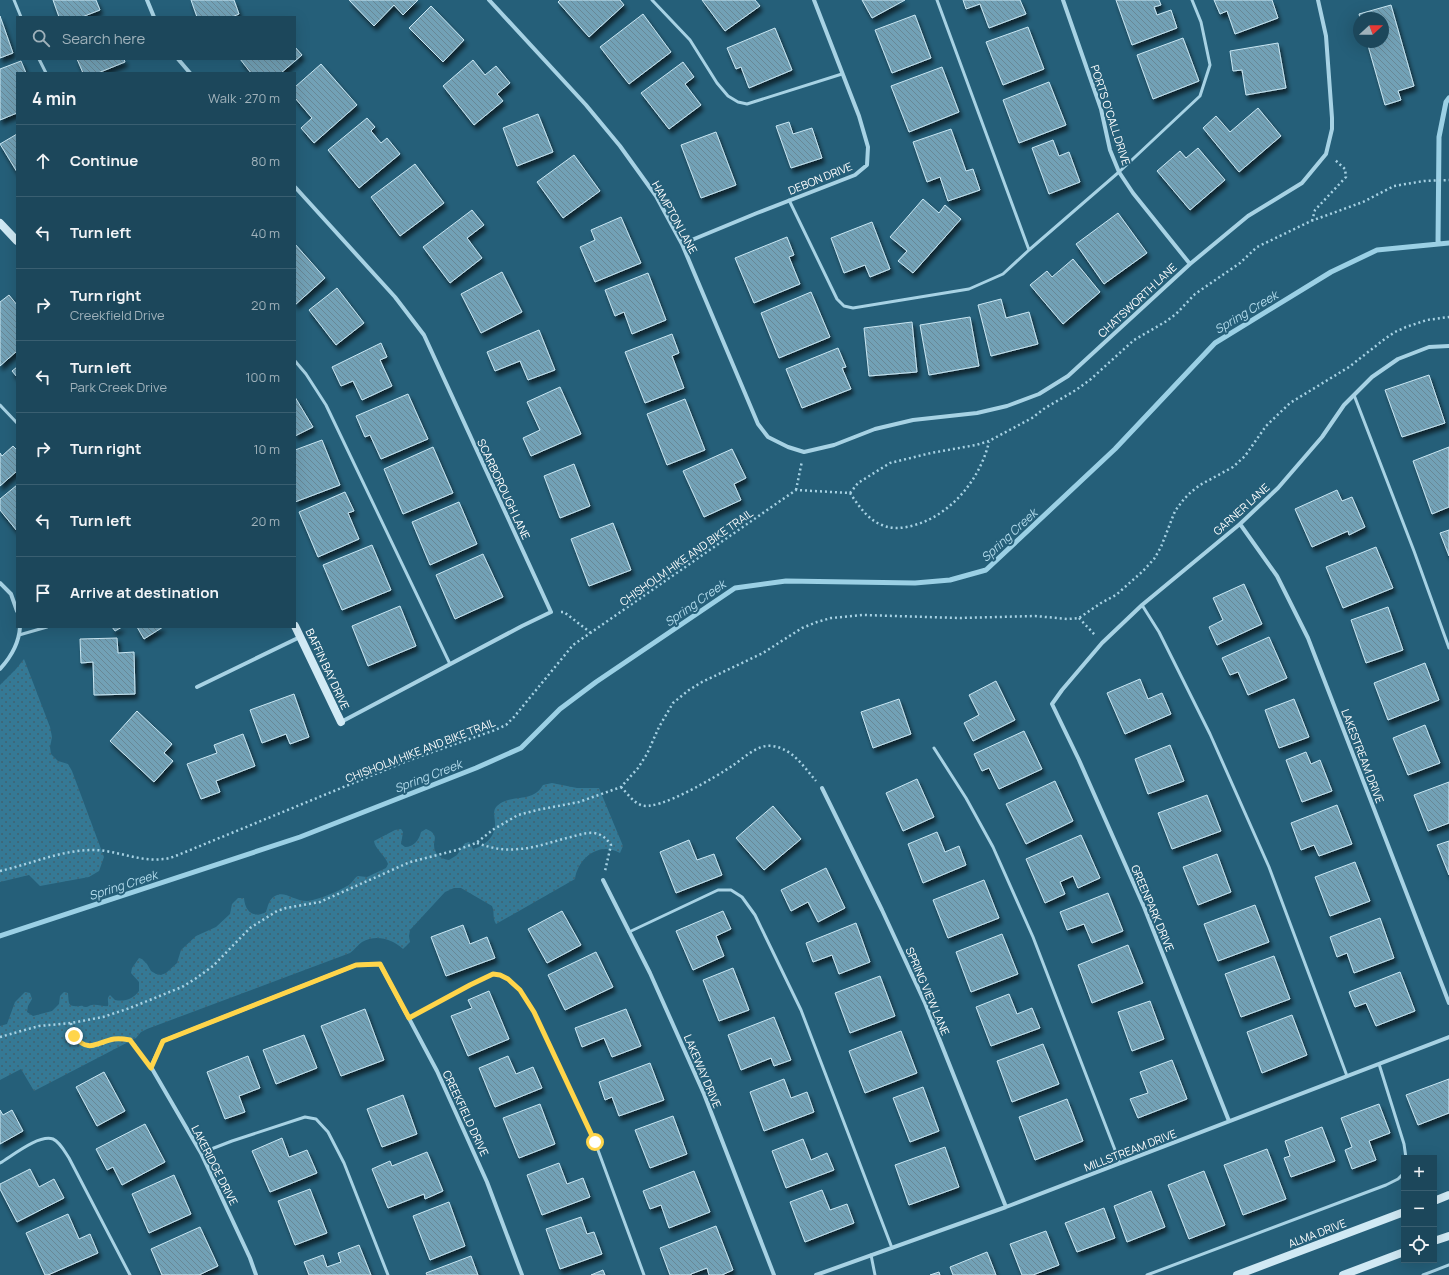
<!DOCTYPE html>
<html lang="en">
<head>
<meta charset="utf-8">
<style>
	body { margin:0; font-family:Manrope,sans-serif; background:#295164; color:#f1f3f6 }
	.controls { position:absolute; right:12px; bottom:12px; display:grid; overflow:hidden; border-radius:0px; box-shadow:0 4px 16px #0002 }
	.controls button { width:36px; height:36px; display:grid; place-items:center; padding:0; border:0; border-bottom:1px solid #3a5f71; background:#1c475b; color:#f1f3f6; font:20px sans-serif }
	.compass { position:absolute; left:1353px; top:12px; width:36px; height:36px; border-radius:50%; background:#1c475b; box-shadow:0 4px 16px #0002; rotate:69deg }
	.stop { position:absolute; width:12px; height:12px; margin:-9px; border:3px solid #ffd54a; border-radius:50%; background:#fff }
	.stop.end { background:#ffd54a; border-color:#fff; box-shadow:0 1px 4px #0008 }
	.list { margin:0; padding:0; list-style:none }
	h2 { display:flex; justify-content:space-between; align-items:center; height:52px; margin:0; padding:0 16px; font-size:17px }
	h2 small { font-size:13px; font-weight:400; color:#a0b2bb }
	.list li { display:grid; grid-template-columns:26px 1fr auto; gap:12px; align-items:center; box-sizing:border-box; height:72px; padding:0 16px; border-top:1px solid #3a5f71 }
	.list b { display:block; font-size:15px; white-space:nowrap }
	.list p { margin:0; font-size:13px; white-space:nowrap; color:#a0b2bb }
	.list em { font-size:13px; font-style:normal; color:#a0b2bb }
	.icon { flex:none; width:22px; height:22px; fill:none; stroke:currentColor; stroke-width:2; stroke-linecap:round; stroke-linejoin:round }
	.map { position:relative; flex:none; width:1449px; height:1275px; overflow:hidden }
	.search { position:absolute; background:#1c475b; box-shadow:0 4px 16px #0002; left:16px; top:16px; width:280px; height:44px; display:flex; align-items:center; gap:10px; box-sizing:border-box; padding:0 14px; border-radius:0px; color:#a0b2bb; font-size:15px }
	.panel { position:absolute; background:#1c475b; box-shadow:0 4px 16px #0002; left:16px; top:72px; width:280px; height:556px; border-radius:0px }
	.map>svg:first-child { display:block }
</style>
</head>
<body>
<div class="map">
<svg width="1449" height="1275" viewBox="0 0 1449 1275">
	<defs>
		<pattern id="grass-dots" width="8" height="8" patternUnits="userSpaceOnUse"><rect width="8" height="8" fill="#357995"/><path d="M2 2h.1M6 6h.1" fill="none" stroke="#406270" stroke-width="1.8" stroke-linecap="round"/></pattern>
		<pattern id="building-back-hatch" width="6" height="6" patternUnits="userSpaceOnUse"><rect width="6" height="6" fill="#72a1b6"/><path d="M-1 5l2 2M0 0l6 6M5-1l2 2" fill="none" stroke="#678896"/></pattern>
		<filter id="shadow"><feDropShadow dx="2.5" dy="4.5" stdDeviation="2" flood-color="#0009"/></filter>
	</defs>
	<rect width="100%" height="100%" fill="#255f79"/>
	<path fill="url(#grass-dots)" d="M24,659L50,727L52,737L50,747L51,754L58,761L68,764L72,771L104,857L99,871L89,877L40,886L29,875L0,882V685L16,669Z
		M552,783L577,788H599L623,846L620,853C599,841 578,858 575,879L496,924C492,917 495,913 492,906L461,888H454L445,892L410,930L409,936L410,942L403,949C392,939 376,934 362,942C358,945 354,950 350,953L147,1029L141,1032L136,1038L34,1091L21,1069L0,1080V1026L7,1024L15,1002L25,992L30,993L32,999L28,1006L27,1012L33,1016L52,1011L59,1004L60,996L64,992L68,993C69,1005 68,1007 80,1006C84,1005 82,1007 86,1007C88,1007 90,1005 92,1005C98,1004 103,1007 108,1006C109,1001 106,999 110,995L115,1000C125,1002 133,999 139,991V982L131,973L132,968L139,958L142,959L147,964L151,971L156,974L161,975L166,973L177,963L181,950L196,936L216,927L230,914L232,904L238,898H244C245,911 253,919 266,912C268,906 269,899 275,896C285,890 295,902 308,901C320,899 339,891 349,885C353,882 354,878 358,876L367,877L386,868L388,864C385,855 375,849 374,841L395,830L401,829L403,832L401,844L405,847C414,847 419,840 421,832L426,829C429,830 433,832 434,835C436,838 434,841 434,845C434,854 441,859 449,860L457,855L465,843L469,842L473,849C484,846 496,837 495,823C495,817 492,811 497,806C511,793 532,804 543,785Z"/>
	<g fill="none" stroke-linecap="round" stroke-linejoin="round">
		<path stroke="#9bd0e5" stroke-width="5" d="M1438,244L1439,137L1446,102L1449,98
			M0,936L300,837L476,768L521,748L560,709L596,682L735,588L786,581L915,583L950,580L986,570L1115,449L1215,343L1331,272L1377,250L1449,243"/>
	</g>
	<path fill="url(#building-back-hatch)" stroke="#cae7f3" filter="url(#shadow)" d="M53,0H96L100,10L82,17H59Z
		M191,0H234L239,14L232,17H197Z
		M349,0H418L403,15L394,5L374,26Z
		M560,0H620L624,5L589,37L558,2Z
		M702,0H755L760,6L725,31Z
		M862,0H905L872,18Z
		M963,0H1020L1026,14L989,28L980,4L966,9Z
		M1116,0H1159L1161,5L1154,7L1157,15L1171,10L1177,28L1132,45Z
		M1214,0H1272L1278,18L1235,34L1227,11L1220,14Z
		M1391,5L1414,86L1398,91L1401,100L1385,105L1367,42H1383V18H1360L1359,14Z
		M431,6L464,40L443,62L409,28Z
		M643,14L671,52L629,84L600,47Z
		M915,15L931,58L892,73L875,30Z
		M0,16L13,53L0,58Z
		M1028,27L1044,69L1003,85L986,42Z
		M775,28L792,70L749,88L741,67L736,69L727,48Z
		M1183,38L1199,81L1153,99L1137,55Z
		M1278,43L1286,88L1246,95L1242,70L1233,71L1230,51Z
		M295,47L302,55L281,73H251L240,59H295Z
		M77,59H124L125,62L98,73H83Z
		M473,60L485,75L496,66L510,83L497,94L503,101L474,125L443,86Z
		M21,61L26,73H17V113L0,120V69Z
		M683,62L694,77L685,84L701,105L669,129L641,93Z
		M321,64L357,105L314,143L301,128L312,118L295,98V87Z
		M942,67L959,112L909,132L891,86Z
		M1049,82L1066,125L1019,143L1003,100Z
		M1258,108L1281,136L1239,172L1203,128L1216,116L1230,132Z
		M538,114L553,152L517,166L503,128Z
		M367,118L375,127L371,131L381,143L387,138L400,154L359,188L328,150Z
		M789,122L793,134L812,128L822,158L791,168L776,126Z
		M951,129L966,171L973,169L980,190L948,201L940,177L927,182L913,142Z
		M716,132L736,185L701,198L681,145Z
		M17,134V172L0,144Z
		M1053,140L1059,156L1069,152L1080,182L1049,194L1032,148Z
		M1198,148L1225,180L1190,210L1157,171L1180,151L1186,158Z
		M574,155L600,191L563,218L537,182Z
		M415,164L444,203L400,236L371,197Z
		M923,199L939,213L945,205L961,219L913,273L898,261L907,251L890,237Z
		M472,210L484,225L467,238L482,258L450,283L423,247Z
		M1118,213L1147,253L1104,284L1076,244Z
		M621,217L641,263L595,282L580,247L595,240L591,230Z
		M872,222L890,269L870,277L865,265L844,273L831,238Z
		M787,237L794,255L789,257L800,284L754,303L735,258Z
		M295,244L325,278L295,305Z
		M1073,259L1100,292L1063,324L1030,285L1047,271L1052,277Z
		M502,272L522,312L481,333L461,294Z
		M648,273L666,320L632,334L624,312L615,316L605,290Z
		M337,288L364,323L336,345L309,310Z
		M811,292L830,337L779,358L761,313Z
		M9,295L17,305V351L0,366V302Z
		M1001,299L1006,318L1029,312L1038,344L991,356L978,305Z
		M970,317L979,366L929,375L920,325Z
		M912,322L917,372L869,376L864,328Z
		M539,330L555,370L528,380L520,361L495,371L487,352Z
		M672,334L679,353L672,356L684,388L645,403L625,352Z
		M381,343L387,357L380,360L392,386L362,400L353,381L341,386L332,367Z
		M838,348L846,367L842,368L851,389L802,408L786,369Z
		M17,367V377L12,371Z
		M1429,375L1445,423L1402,437L1385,390Z
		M560,387L581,434L531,456L523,438L540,430L527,402Z
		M408,394L428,439L381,459L370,435L365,437L356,416Z
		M295,397L313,427L295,436Z
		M685,399L705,450L667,465L647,414Z
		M322,440L340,485L295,502V450Z
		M13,446L17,450V471L0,486V453L2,456Z
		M433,447L453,493L403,514L384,469Z
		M1449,447V507L1432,514L1413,461Z
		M732,449L746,478L734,484L741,500L704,517L683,471Z
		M574,464L590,506L560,518L544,476Z
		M17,485V531L0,510V499Z
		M1337,490L1342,501L1352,497L1365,527L1349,535L1348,531L1312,547L1295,509Z
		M345,492L354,511L348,513L359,539L318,557L299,512Z
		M459,502L477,544L430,565L412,522Z
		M613,523L631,570L589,586L571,539Z
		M1449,530V556L1440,533Z
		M372,545L391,590L342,610L323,565Z
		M1376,547L1393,588L1343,608L1326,567Z
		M483,554L503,597L455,619L436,575Z
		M1244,584L1262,624L1217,645L1209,627L1223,620L1213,598Z
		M400,606L416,646L368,666L352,626Z
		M1388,607L1403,650L1366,663L1351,620Z
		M112,627H122L115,631Z
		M137,627H163L144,639Z
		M1269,637L1287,678L1248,695L1238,672L1230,675L1222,658Z
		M117,638L118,653L134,652L135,694L94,695L93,662L81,663L80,639Z
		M1425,663L1439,700L1388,720L1374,683Z
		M1140,679L1148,699L1162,693L1171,714L1125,734L1107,693Z
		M996,681L1015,720L973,741L964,723L979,715L969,695Z
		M294,694L309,737L290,744L286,734L262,743L250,710Z
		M899,699L911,734L873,748L861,712Z
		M1294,699L1309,737L1279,748L1265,710Z
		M137,711L172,744L164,753L173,761L154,782L110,741Z
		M1425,725L1440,763L1408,775L1393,738Z
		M1024,731L1042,769L999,789L989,768L982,771L974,754Z
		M243,734L255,766L216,781L220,792L201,799L187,764L217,753L214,745Z
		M1170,745L1184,781L1148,794L1135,759Z
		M1306,752L1311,764L1320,760L1332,791L1302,802L1286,760Z
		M917,779L934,817L903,831L886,793Z
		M1055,781L1073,821L1026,844L1006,804Z
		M1449,782V823L1428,831L1414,795Z
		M1207,795L1221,831L1172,849L1158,813Z
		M1337,805L1352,844L1319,856L1314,845L1301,850L1291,823Z
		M773,806L801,839L764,870L736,838Z
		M937,832L945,852L959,846L966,865L923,883L908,844Z
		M1081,835L1100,878L1078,888L1073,876L1060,882L1065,894L1045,903L1026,859Z
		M689,840L697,860L714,854L722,875L676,893L660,852Z
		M1449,841V875L1437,845Z
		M1217,854L1231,892L1198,905L1183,867Z
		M1355,862L1370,901L1330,916L1315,877Z
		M826,868L845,908L818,922L808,902L791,911L781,890Z
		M984,880L999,918L948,938L933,900Z
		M1108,893L1123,931L1092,943L1084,924L1067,930L1060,912Z
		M1255,905L1269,942L1218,961L1204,924Z
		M562,911L581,945L547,963L528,929Z
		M723,911L731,929L716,936L724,956L693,970L676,931Z
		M1380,918L1394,958L1354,973L1347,953L1337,957L1330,937Z
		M856,923L870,962L839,974L832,955L813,962L806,943Z
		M463,925L470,944L487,937L495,958L446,976L431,937Z
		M1002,934L1018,974L971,992L956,952Z
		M1128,945L1143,983L1092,1003L1078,965Z
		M596,952L613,987L565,1010L548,975Z
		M1274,956L1290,999L1241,1017L1225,974Z
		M733,968L749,1010L719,1021L703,980Z
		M1400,972L1415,1011L1376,1026L1366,1003L1355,1007L1349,992Z
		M880,976L895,1016L850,1033L835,993Z
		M489,991L509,1039L468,1056L451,1016L472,1008L468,1000Z
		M1009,994L1017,1014L1032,1008L1040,1028L991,1046L976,1007Z
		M1150,1001L1164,1039L1132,1051L1118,1012Z
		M365,1009L384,1060L341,1076L321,1026Z
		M626,1009L641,1046L612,1057L604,1038L582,1047L575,1028Z
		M1292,1015L1307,1055L1262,1073L1247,1032Z
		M774,1017L791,1060L774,1066L771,1058L741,1070L728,1035Z
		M901,1031L917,1073L865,1093L849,1051Z
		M304,1035L317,1068L276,1084L263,1050Z
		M1043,1044L1059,1084L1012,1102L997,1061Z
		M248,1056L260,1088L239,1096L245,1112L225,1119L207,1072Z
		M508,1056L516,1074L533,1067L542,1088L495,1107L479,1068Z
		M1172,1060L1187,1099L1138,1118L1130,1099L1148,1093L1140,1072Z
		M650,1063L664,1100L619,1116L612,1097L605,1100L599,1082Z
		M104,1072L125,1111L97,1126L76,1087Z
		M784,1079L791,1098L807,1092L814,1112L764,1131L750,1092Z
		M1449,1079V1113L1418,1125L1406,1095Z
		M923,1087L939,1131L910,1142L893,1098Z
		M403,1095L417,1134L382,1147L367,1109Z
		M1067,1099L1083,1141L1035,1160L1019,1117Z
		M540,1104L555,1144L519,1158L503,1118Z
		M1379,1104L1390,1133L1369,1141L1376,1160L1352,1169L1345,1150L1352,1147L1341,1118Z
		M0,1110L3,1115L12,1110L23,1131L0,1144Z
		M673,1116L687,1154L650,1168L635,1130Z
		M145,1124L165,1162L122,1185L113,1167L107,1170L96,1149Z
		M1322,1127L1335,1161L1291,1177L1284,1158L1290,1156L1285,1141Z
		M282,1138L289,1157L307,1150L317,1173L270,1192L252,1151Z
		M803,1139L811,1160L827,1153L834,1170L786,1188L772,1151Z
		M945,1147L959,1187L909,1205L895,1165Z
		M1267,1149L1286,1199L1243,1215L1224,1165Z
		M427,1152L443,1191L425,1199L424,1194L388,1208L372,1169L390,1161L392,1166Z
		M559,1163L567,1184L583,1178L590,1197L542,1215L527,1175Z
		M30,1169L39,1187L54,1179L64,1198L17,1222L0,1189V1184Z
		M694,1171L710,1212L669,1228L661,1205L650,1209L643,1191Z
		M1204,1171L1225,1225L1189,1239L1168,1185Z
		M174,1175L191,1214L149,1233L132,1194Z
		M310,1189L327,1233L295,1245L278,1201Z
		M822,1190L830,1210L847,1204L854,1223L805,1242L790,1202Z
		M1151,1191L1165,1227L1127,1242L1114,1206Z
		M449,1202L465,1246L430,1260L413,1216Z
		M1104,1208L1115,1238L1077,1252L1065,1223Z
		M68,1214L79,1239L90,1234L98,1253L48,1275H45L26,1233Z
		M581,1217L587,1234L594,1232L602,1254L560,1269L546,1229Z
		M716,1226L733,1270L722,1275H709L707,1268L691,1274V1275H670L660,1248Z
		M200,1227L218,1266L199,1275H162L151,1249Z
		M1046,1231L1059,1265L1033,1275H1022L1010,1244Z
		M359,1245L371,1275H309L304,1262L323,1255L327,1267L341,1262L338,1253Z
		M987,1252L996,1275H953L950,1267Z
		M471,1256L478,1275H427L426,1273Z
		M603,1270L605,1275H591Z
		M939,1272L940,1275H930Z"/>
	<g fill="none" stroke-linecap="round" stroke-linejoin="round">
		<path stroke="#a7d2e4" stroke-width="2.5" stroke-dasharray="2 3" stroke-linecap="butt" d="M1312,221L1315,210L1346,177L1345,169L1334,159
			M796,490L802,461
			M850,493L858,483L890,463L931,453L976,445L989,441L1032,418L1045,408L1076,390L1091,379L1134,340L1165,322L1176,314L1195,294L1240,263L1257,247L1311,221L1363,202L1394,186L1424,181L1449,180
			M850,493C858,505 868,520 882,525C893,530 904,528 915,525C952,514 980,479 989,442
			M561,612H564L591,633
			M1079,618L1095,635
			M621,787C627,793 633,802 641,805C658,812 717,776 732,766C743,759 757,744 772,746C792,748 804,767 816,781
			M477,843C491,848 504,851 519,849C535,848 551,842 567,838C576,836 585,832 594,833C602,834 607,839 611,845L605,871
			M0,871C31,864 61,850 93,850C116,850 139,862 163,859C168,859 173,857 178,855L407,761L495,730L506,725L514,717L573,645L796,490L850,493
			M71,1023C73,1035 80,1049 95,1046C107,1044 116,1034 129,1040C135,1042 140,1054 144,1059
			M0,1037L39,1026L71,1023L103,1017L130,1008L182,987L195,979L213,966L250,928L277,911L286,908L320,902L410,862L457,850L476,843L494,829L518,815L537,810L579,802L621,787L638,768L647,754L659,727L673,703L689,690L702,682L763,653L802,628L817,622L831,618L863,615L960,618L1035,616L1068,619L1079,618L1101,603L1116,595L1143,571L1154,559L1161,547L1175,511L1184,499L1191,492L1200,485L1233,467L1245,456L1266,426L1290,403L1349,367L1386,338L1395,332L1406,327L1427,320L1449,317"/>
		<path stroke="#a7d2e4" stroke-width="3" d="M14,0L21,17
			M652,0L690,40L717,83L728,96L738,102L747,104L842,74
			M937,0L1029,250
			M39,59L46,73
			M789,200L837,299L844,306L853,308L969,289L1003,274L1029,250L1119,172L1200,96L1210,65L1201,22L1192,0
			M295,361L306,374L326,405L450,664
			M1354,395L1414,551L1449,648
			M0,405L17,423
			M1142,605L1159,632L1210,734L1269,867L1347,1076
			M19,635L47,627
			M934,748L966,798L993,847L1033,937L1120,1163
			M629,932L718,890H731L742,897L755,915L801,1010L892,1248
			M409,1018L470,985L493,974L500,975L508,979L520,990L534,1012L595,1142L644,1275
			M1379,1064L1404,1144L1406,1158
			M201,1153L232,1141L305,1117L316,1119L328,1132L344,1163L388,1275
			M0,1163C12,1156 39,1134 53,1139C60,1142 65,1152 69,1158L130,1275
			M871,1255L875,1275
			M1147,1275L1386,1185L1398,1179L1404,1173
			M1423,1275L1449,1265"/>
		<path stroke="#a7d2e4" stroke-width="4" d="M147,0L154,17
			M489,0L586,105L620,146L656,196L682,244L758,424L768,437L788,447L804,452L834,445L875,429L913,420L977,413L1007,406L1039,394L1068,376L1190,264L1248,216L1302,183L1326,154L1332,129V118L1326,36L1318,0
			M1063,0L1101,109L1110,150L1119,172L1133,193L1190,264
			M178,59L190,73
			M295,187L395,297L424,335L551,612L522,626L341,722
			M682,244L757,213L855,175L867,165L868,147L859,116L814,0
			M1240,524L1277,576L1308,638L1449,1003
			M0,583L11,594L17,611
			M0,669C11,657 19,643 20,627
			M197,687L300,637
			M822,788L882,910L925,1003L1006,1207
			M603,880L650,973L704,1094L774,1275
			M1229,1121L1144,907L1079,760L1052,704L1062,690L1102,643L1142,605L1240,524L1278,488L1322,437L1344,405L1372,377L1398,359L1429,347L1449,346
			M256,1275L250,1258L201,1153L151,1067L163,1041L356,965L380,964L437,1071L487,1182L522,1275
			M816,1275L1006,1207L1449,1037"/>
		<path stroke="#d0e9f4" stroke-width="8" d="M0,223L17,241
			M295,626L341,722
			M1434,1201L1449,1195
			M1434,1241L1449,1236
			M1237,1275L1404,1212
			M1343,1275L1404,1252"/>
	</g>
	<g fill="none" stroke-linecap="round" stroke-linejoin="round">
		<path stroke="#ffd54a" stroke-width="5" d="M74,1036C89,1054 97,1042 114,1039C120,1038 125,1039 130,1040L151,1068L163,1041L356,965L380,964L409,1018L470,985L493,974L500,975L508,979L520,990L534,1012L595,1142"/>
	</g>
	<g text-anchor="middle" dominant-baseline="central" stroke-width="4" stroke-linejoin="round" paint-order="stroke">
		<g font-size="11" fill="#fff" stroke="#255f79">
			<text transform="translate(1111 115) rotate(72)">PORTS O'CALL DRIVE</text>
			<text transform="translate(820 178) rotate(-22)">DEBON DRIVE</text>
			<text transform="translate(675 217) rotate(61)">HAMPTON LANE</text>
			<text transform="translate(1137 300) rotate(-43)">CHATSWORTH LANE</text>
			<text transform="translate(504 489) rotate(65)">SCARBOROUGH LANE</text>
			<text transform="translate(1241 509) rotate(-42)">GARNER LANE</text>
			<text transform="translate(686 557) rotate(-35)">CHISHOLM HIKE AND BIKE TRAIL</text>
			<text transform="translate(328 669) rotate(65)">BAFFIN BAY DRIVE</text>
			<text transform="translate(420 750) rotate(-21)">CHISHOLM HIKE AND BIKE TRAIL</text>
			<text transform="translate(1363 756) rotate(69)">LAKESTREAM DRIVE</text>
			<text transform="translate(1153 908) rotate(67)">GREENPARK DRIVE</text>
			<text transform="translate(928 991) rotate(67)">SPRING VIEW LANE</text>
			<text transform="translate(703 1071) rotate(67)">LAKEWAY DRIVE</text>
			<text transform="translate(466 1113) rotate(65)">CREEKFIELD DRIVE</text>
			<text transform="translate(1130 1150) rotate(-21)">MILLSTREAM DRIVE</text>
			<text transform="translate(215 1165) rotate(63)">LAKERIDGE DRIVE</text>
			<text transform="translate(1317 1233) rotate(-21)">ALMA DRIVE</text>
		</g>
		<g font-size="12" font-style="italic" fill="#b2dbec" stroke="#255f79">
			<text transform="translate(1246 312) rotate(-31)">Spring Creek</text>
			<text transform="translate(1009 535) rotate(-43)">Spring Creek</text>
			<text transform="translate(695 603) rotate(-35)">Spring Creek</text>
			<text transform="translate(428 776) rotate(-21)">Spring Creek</text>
			<text transform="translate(123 885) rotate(-18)">Spring Creek</text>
		</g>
	</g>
</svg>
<div class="controls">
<button>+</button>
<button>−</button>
<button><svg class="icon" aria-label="locate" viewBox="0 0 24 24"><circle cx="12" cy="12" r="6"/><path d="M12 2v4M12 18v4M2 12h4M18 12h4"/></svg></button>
</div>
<svg class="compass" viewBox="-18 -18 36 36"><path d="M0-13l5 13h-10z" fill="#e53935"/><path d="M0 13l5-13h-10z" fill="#a0b2bb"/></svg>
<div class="stop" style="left:595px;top:1142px"></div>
<div class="stop end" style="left:74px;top:1036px"></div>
<div class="search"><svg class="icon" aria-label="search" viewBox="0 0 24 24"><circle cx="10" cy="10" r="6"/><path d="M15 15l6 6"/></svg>Search here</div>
<section class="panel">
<h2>4 min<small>Walk · 270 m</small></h2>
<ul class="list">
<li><svg class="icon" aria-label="ahead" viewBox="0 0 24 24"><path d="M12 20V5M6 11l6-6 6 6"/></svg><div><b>Continue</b></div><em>80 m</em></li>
<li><svg class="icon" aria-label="left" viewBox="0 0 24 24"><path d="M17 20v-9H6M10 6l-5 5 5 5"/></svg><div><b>Turn left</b></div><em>40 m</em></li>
<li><svg class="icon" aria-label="right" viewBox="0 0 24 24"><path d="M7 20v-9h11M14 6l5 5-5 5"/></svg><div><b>Turn right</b><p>Creekfield Drive</p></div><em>20 m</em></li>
<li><svg class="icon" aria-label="left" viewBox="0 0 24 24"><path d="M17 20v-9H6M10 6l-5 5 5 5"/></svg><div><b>Turn left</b><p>Park Creek Drive</p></div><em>100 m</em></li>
<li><svg class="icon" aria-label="right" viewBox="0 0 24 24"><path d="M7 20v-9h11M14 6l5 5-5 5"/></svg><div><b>Turn right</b></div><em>10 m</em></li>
<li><svg class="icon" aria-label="left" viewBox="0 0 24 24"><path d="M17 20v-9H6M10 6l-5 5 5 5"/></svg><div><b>Turn left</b></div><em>20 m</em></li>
<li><svg class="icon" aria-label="arrive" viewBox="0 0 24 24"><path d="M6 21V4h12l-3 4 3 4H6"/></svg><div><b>Arrive at destination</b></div></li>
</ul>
</section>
</div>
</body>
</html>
